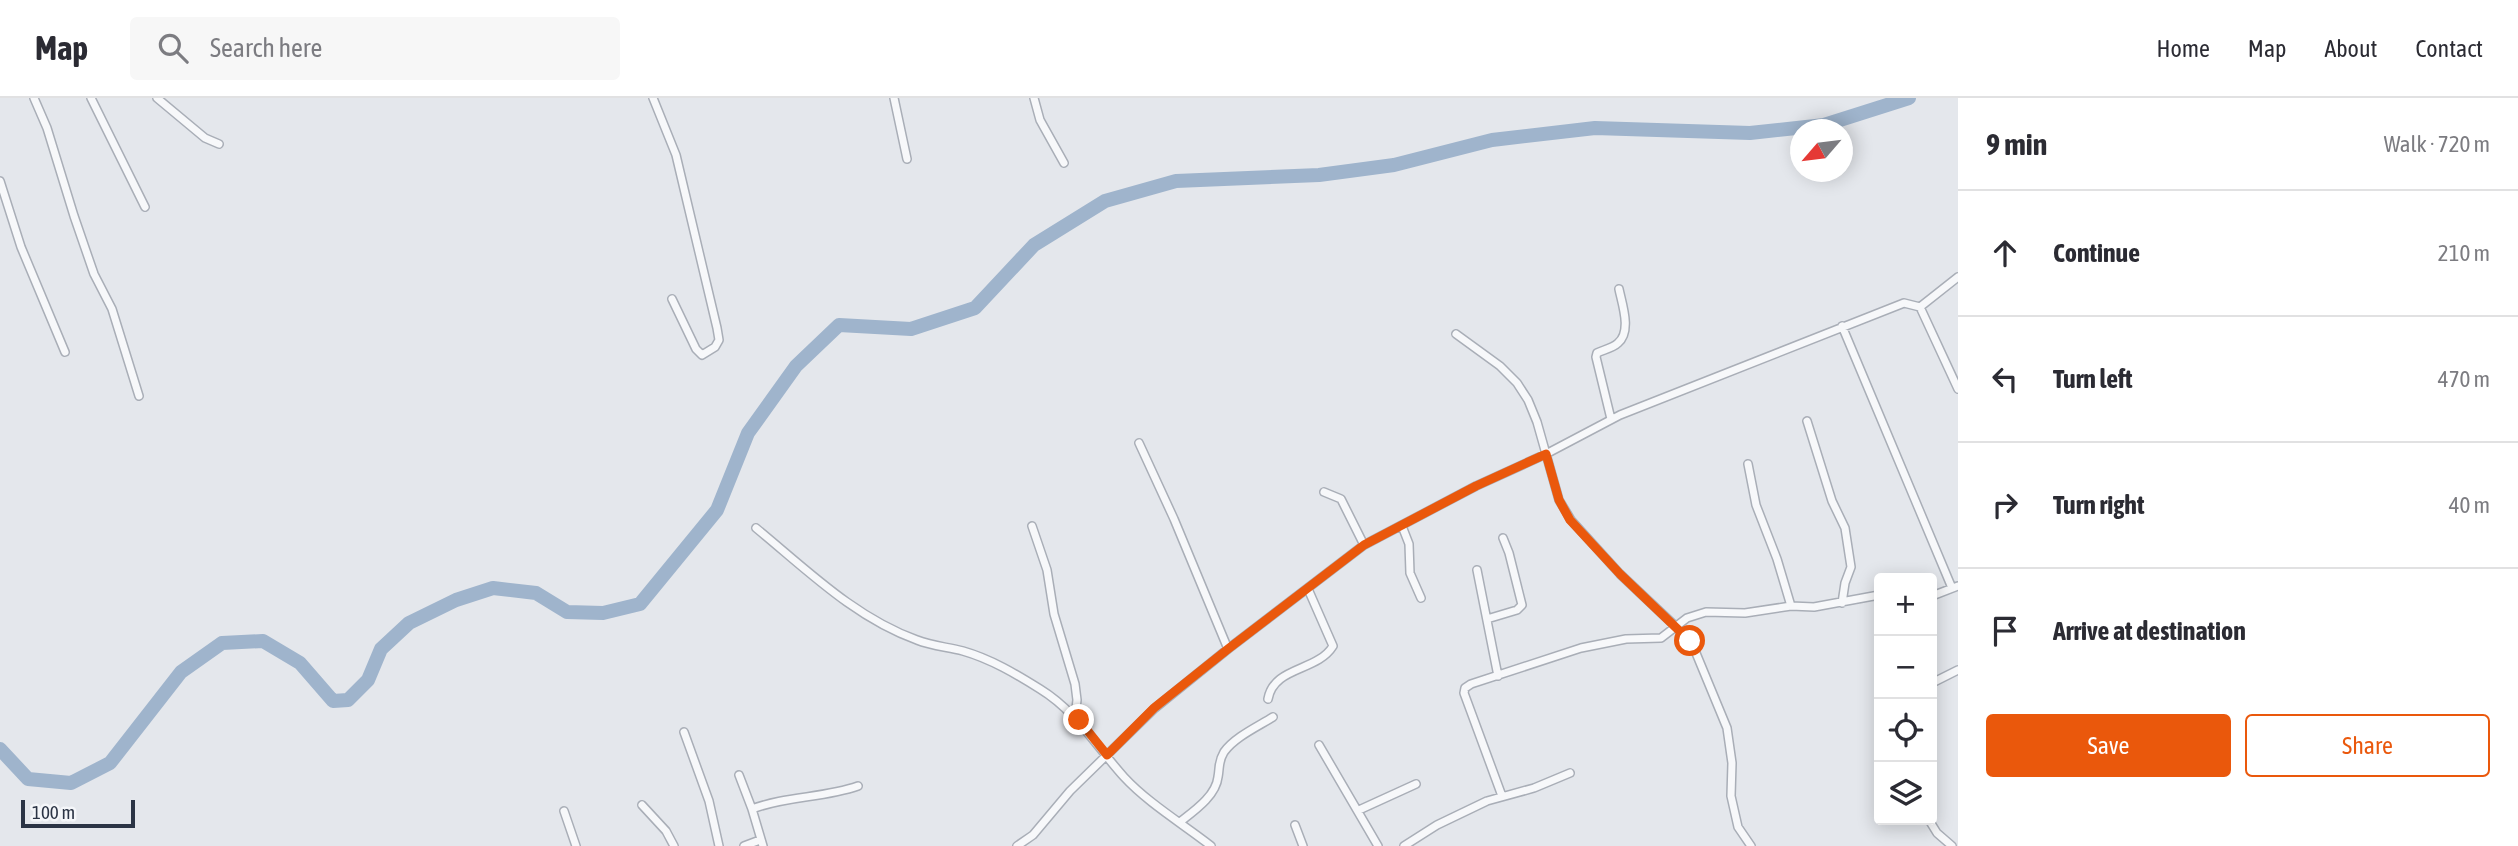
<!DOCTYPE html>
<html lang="en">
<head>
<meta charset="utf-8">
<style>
	body { margin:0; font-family:"Asap Condensed",sans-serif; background:#f7f7f7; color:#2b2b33 }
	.controls { position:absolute; right:21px; bottom:21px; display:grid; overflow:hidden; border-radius:7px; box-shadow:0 4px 18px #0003 }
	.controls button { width:63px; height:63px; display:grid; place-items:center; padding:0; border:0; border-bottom:2px solid #e1e1e2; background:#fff; color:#2b2b33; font:35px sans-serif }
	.compass { position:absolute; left:1790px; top:21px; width:63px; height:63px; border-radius:50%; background:#fff; box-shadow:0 4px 18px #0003; rotate:242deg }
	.scale { position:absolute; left:21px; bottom:18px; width:114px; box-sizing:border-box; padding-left:7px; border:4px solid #2b3445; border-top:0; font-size:19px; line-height:24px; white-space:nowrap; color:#2b3445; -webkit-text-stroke:5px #f4f6f9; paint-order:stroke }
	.stop { position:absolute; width:21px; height:21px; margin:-16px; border:5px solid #ea580c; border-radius:50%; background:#fff }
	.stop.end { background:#ea580c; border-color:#fff; box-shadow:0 2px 7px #0008 }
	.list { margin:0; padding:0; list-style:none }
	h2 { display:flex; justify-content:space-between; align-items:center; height:91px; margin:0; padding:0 28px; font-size:30px }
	h2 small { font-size:23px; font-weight:400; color:#7c7c81 }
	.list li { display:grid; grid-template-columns:46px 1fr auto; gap:21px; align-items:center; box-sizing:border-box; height:126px; padding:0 28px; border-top:2px solid #e1e1e2 }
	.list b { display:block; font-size:26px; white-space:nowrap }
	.list em { font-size:23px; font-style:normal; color:#7c7c81 }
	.actions { display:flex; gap:14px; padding:21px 28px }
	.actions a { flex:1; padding:16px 0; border:2px solid #ea580c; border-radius:7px; text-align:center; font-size:24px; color:#ea580c }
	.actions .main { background:#ea580c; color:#fff }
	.icon { flex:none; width:38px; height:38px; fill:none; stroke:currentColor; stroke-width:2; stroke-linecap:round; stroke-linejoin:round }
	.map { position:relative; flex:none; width:1958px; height:748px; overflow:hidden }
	header { display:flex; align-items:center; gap:42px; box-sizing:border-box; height:98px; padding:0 35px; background:#fff; border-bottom:2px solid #e1e1e2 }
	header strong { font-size:33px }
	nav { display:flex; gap:38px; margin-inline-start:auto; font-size:24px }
	.search { width:490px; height:63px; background:#f7f7f7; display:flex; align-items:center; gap:18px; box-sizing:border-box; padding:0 24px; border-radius:7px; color:#7c7c81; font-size:26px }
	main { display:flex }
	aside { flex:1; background:#fff }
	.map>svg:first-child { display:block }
</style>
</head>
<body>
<header>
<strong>Map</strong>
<div class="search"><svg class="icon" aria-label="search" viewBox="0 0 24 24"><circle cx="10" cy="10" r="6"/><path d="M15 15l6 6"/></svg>Search here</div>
<nav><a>Home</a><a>Map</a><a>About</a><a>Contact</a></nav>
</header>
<main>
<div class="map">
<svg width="1958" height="748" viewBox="0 0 1958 748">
	<rect width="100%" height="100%" fill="#e4e7ec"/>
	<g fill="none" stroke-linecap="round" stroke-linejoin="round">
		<path stroke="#9fb4cc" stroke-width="14" d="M0,651L28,681L71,685L110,665L181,574L222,545L263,543L300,565L333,603L348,602L368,582L381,551L409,525L456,502L493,490L536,495L567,514L603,515L640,506L717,412L748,335L796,268L839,227L911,231L975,210L1034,147L1105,103L1176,83L1319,77L1394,67L1492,42L1595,30L1750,35L1824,27L1909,0"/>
		<defs>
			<path id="minor" d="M34,0L47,30L74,118L94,176L112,211L139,298
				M91,0L145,109
				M157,0L205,40L219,46
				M653,0L676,57L717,230L719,242L715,249L702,257L696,251L672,201
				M894,0L907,61
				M1034,0L1040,22L1064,65
				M0,83L21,149L65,254
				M1920,209L1958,179
				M1842,228L1952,490
				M1456,236L1500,268L1517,285L1528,302L1537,324L1559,402L1571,422L1620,476L1691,543L1727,630L1732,665L1731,698L1738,729L1751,748
				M1611,321L1596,259L1597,255C1603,252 1613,250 1618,245C1632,233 1622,206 1619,191
				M1807,323L1832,403L1845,430L1851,469L1845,485L1842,505
				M1139,345L1174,421L1228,551
				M1748,366L1756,407L1777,461L1791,508
				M1324,394L1341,401L1364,447
				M1032,428L1047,472L1054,516L1075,586L1077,602L1075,619
				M1402,428L1409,446L1410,475L1421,500
				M756,430C806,471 855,520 917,542C932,548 948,549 963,553C991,561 1016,576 1040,591C1076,613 1096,648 1124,679C1148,705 1183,726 1211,748
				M1477,472L1498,578
				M1932,498L1958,488
				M1487,521L1517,512L1522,507L1509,455L1503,440
				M1932,585L1958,572
				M1268,601C1274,568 1317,574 1333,548L1308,491
				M684,634L709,703L719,748
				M1319,647L1378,748
				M739,677L752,711L763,748
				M1502,698L1464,595L1465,590L1471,586L1581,550L1626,541L1661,540L1687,520L1706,514L1745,515L1791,508L1814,509L1879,497
				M642,707L666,733L674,748
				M752,711C786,698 824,700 858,688
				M1359,712L1416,686
				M564,713L576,748
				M1929,722L1937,735L1952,748
				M1180,724C1194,713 1216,698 1218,679C1220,668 1218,664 1224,654C1235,639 1257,629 1273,619
				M1295,727L1303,748
				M744,748L760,742
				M1017,748L1033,737L1070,693L1155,610L1228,551L1364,447L1476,388L1546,356L1620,317L1904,205L1920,209L1958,291
				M1404,748L1437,727L1487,703L1534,690L1570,675"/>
		</defs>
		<use href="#minor" stroke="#a9aeb7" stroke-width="10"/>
		<use href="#minor" stroke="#f7f8fa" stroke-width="7"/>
	</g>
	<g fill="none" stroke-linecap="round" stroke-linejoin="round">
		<path stroke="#ea580c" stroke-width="9" d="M1079,622L1107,657L1154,610L1228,551L1364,447L1476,388L1546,356L1559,402L1570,422L1620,476L1690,543"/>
	</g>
</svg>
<div class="controls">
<button>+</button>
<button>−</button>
<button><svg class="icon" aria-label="locate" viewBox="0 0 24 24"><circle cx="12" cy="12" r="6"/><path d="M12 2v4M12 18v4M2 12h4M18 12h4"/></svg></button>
<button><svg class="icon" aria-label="layers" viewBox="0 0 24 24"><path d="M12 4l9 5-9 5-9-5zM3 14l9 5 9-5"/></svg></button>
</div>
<svg class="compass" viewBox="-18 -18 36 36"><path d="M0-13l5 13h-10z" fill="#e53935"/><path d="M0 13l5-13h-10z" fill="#7c7c81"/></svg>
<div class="scale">100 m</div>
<div class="stop" style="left:1690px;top:543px"></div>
<div class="stop end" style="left:1079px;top:622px"></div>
</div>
<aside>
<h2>9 min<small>Walk · 720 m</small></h2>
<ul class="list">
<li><svg class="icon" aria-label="ahead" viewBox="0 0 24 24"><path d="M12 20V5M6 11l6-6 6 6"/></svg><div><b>Continue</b></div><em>210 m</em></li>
<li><svg class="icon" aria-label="left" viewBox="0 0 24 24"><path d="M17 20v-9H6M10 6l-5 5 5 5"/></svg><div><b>Turn left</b></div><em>470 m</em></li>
<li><svg class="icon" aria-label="right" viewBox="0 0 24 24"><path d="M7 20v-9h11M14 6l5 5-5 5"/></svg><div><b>Turn right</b></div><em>40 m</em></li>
<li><svg class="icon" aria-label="arrive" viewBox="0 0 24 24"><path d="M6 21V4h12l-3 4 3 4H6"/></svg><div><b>Arrive at destination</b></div></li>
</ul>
<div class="actions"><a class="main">Save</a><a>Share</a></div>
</aside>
</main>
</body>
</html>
